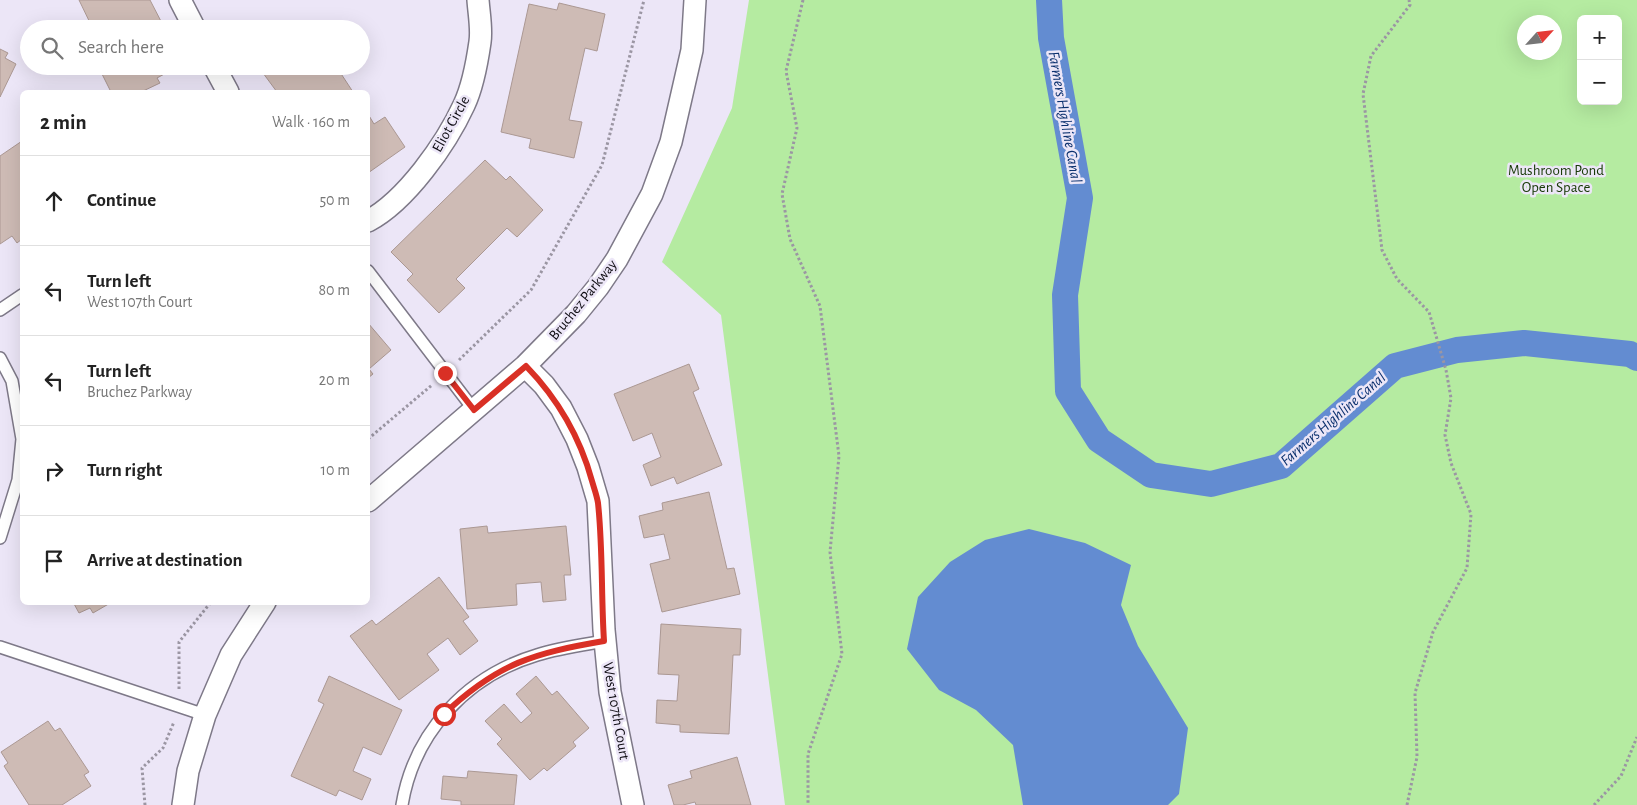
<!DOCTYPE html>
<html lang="en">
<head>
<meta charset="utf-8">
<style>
	body { margin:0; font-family:"Alegreya Sans",sans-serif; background:#f2f2f2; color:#222 }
	.controls { position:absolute; right:15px; top:15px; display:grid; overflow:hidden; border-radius:8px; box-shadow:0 5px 20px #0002 }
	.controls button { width:45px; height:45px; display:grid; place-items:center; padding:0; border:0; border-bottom:1px solid #e0e0e0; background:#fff; color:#222; font:25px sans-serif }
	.compass { position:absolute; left:1517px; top:15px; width:45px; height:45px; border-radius:50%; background:#fff; box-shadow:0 5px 20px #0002; rotate:63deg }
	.stop { position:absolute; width:15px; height:15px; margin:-11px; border:4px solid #d93025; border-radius:50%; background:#fff }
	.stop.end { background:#d93025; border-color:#fff; box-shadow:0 1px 5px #0008 }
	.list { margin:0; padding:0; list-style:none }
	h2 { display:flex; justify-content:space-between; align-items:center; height:65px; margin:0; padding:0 20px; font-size:21px }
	h2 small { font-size:16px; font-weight:400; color:#767676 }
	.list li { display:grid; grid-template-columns:32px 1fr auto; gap:15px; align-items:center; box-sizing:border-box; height:90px; padding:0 20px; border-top:1px solid #e0e0e0 }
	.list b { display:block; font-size:19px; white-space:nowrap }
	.list p { margin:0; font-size:16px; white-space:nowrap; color:#767676 }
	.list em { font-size:16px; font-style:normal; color:#767676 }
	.icon { flex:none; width:28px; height:28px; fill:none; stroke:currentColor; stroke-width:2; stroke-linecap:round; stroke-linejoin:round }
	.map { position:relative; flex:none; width:1637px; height:805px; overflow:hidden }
	.search { position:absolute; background:#fff; box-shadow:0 5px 20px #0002; left:20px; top:20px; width:350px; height:55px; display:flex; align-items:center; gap:12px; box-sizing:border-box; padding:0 18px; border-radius:28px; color:#767676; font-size:19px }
	.panel { position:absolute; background:#fff; box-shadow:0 5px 20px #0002; left:20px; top:90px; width:350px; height:515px; border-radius:8px }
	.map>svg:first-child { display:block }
</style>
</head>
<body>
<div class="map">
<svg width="1637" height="805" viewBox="0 0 1637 805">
	<rect width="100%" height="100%" fill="#ece6f7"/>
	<path fill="#b5eba1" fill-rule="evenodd" d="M749,0H1637V805H785L721,315L662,262L732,108ZM1581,19H1618V101H1581ZM1524,22H1554V52H1524Z"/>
	<path fill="#638cd1" d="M1029,529L1085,543L1131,565L1121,605L1138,646L1188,728L1179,794L1168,805H1023L1013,745L976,710L939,690L907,649L918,597L950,562L985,540Z"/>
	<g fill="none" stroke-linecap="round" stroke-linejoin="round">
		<path stroke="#638cd1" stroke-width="26" d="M1049,0L1051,38L1080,198L1065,295L1068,391L1099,440L1151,475L1211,484L1281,466L1395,366L1457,350L1524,343L1630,354L1637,358"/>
	</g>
	<path fill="#cebbb5" stroke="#ab9893" d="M79,0H150L165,29H93Z
		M559,3L605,14L597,51L585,48L569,120L582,122L574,158L529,148L531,139L501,132L529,4L557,10Z
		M0,49L8,53L5,58L16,64L0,97Z
		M108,66H179L157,78L160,83L141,92H111L100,70Z
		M273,66H336L353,92H277L263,73Z
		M368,114L374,124L385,117L405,147L368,173Z
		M22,141V239L17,243L12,236L0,244V156Z
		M485,160L506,180L510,176L543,210L517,237L507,228L456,279L465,288L439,313L407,280L413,274L391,252Z
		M368,323L391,350L369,369L373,374L368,378Z
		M689,364L699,389L693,392L722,465L677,484L674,477L651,486L643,465L661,457L652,433L633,441L614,394Z
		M709,492L727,569L734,568L740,594L662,612L650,564L670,559L664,534L644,538L639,516L663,510L662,503Z
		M487,526L488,533L566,526L571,575H564L566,600L543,602L541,582L516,584L517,605L467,609L460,529Z
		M439,577L469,617L463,621L478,641L460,655L448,638L427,654L439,670L399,700L350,636L372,620L376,625Z
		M73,602H112L93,613L90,608L79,613Z
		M661,624L741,629L740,655H733L729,734L680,732V725L656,723L657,700L677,701L679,675L658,674Z
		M329,676L402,710L381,755L363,747L353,771L371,779L362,800L339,790L336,796L291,776L324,704L318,701Z
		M536,676L552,695L557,691L589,728L573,742L576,746L547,771L544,768L530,780L497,744L502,739L485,721L504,704L521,723L532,713L516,694Z
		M48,721L55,731L60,728L89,772L84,775L91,786L62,805H29L4,766L8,763L1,752Z
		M737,757L751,805H696L695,802L683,805H674L668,785L692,778L690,771Z
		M468,771L517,775L514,805H461V801L441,799L443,776L467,778Z"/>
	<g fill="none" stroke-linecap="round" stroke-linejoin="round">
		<defs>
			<path id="lane" d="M368,271L474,410
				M0,310L22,295
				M0,358L12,381L22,439L18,480L0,538
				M0,647L205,715
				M402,805C414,732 467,676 537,655C559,648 582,645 605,641"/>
			<path id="street" d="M180,0L195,29
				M214,66L228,92
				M368,221C406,201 446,144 464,105C473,86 477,63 480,42C482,29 479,14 478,0
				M525,366L544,385L561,408L577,439L588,467L598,501L604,630L610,692L633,805
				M368,501L525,366L576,314L598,287L617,259L652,194L671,142L692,50L695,0
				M183,805L188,771L205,715L231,655L265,602"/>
		</defs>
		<use href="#lane" stroke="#7e7988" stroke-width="14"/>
		<use href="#street" stroke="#7e7988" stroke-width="24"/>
		<path stroke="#9b96a3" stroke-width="3" stroke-dasharray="2.5 2.5" stroke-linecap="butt" d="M803,0L786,71L797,128L782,194L790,239L820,306L839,456L830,552L842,654L808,754V805
			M459,360L531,290L602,165L644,0
			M368,439L432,385
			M179,689V642L211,602
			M145,805L142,768L163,748L174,722
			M1407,805L1417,757L1415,693L1433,632L1467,568L1471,514L1451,463L1445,435L1451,398L1446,370L1429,312L1397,279L1382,250L1363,94L1371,56L1410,5L1409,0
			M1594,805L1621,776L1637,737"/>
		<use href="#lane" stroke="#fff" stroke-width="11"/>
		<use href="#street" stroke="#fff" stroke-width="21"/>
	</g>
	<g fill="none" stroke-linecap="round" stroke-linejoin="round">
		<path stroke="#d93025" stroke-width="6" d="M444,714C498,663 534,653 604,641C601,595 603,549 598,503C597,496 594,488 592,481C580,437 557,398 526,366L474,410L445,373"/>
	</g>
	<g text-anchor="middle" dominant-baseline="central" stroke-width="5" stroke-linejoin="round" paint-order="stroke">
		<g font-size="15" fill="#0e0c12" stroke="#ece6f7">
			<text transform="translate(451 124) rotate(-61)">Eliot Circle</text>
			<text transform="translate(583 300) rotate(-51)">Bruchez Parkway</text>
			<text transform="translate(616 711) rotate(80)">West 107th Court</text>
		</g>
		<g font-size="15" fill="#183a07" stroke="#ece6f7">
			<text x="1556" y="170">Mushroom Pond<tspan x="1556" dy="17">Open Space</tspan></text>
		</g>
		<g font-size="16" font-style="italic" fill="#0b306e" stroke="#ece6f7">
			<text transform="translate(1065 117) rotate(80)">Farmers Highline Canal</text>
			<text transform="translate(1333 419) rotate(-41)">Farmers Highline Canal</text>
		</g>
	</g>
</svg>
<div class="controls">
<button>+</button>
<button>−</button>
</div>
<svg class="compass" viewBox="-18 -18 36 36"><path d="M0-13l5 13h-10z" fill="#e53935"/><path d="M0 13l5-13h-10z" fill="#767676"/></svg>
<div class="stop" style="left:444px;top:714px"></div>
<div class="stop end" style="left:445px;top:373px"></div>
<div class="search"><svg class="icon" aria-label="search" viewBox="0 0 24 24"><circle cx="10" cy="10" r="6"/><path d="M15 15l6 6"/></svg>Search here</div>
<section class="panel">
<h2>2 min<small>Walk · 160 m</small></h2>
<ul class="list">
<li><svg class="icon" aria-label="ahead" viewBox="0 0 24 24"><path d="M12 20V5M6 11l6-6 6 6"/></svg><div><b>Continue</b></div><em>50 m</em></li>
<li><svg class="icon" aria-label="left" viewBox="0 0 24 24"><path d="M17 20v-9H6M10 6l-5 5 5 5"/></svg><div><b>Turn left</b><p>West 107th Court</p></div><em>80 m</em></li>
<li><svg class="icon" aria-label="left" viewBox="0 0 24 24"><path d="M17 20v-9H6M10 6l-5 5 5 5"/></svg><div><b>Turn left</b><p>Bruchez Parkway</p></div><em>20 m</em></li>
<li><svg class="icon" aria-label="right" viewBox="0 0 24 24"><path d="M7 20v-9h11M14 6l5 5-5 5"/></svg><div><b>Turn right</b></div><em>10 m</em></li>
<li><svg class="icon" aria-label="arrive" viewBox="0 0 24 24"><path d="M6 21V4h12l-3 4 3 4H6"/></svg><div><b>Arrive at destination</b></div></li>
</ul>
</section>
</div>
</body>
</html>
